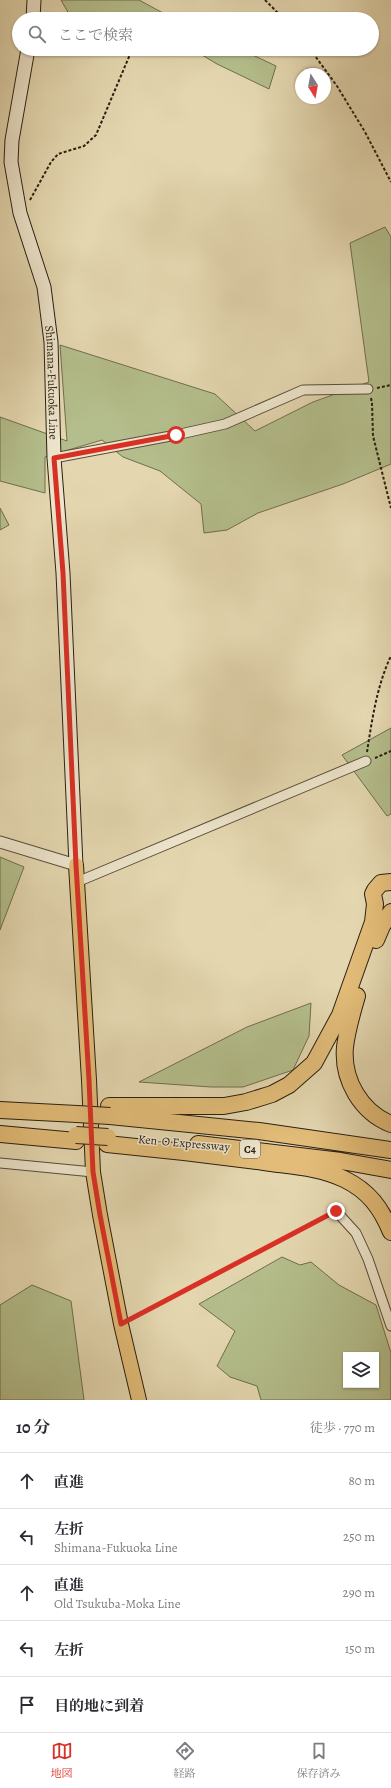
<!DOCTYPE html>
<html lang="ja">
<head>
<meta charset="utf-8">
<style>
	body { margin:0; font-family:Alegreya,"Noto Serif JP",serif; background:#f7f7f7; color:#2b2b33 }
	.controls { position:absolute; right:12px; bottom:12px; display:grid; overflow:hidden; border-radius:0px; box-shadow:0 1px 3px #0004 }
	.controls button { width:36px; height:36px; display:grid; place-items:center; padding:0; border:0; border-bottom:1px solid #e1e1e2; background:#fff; color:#2b2b33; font:20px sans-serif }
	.compass { position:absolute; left:295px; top:68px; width:36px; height:36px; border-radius:50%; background:#fff; box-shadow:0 1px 3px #0004; rotate:169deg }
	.stop { position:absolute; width:12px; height:12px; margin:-9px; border:3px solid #d93025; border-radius:50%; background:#fff }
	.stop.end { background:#d93025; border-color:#fff; box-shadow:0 1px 4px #0008 }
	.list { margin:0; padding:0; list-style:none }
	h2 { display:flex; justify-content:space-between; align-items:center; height:52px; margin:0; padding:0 16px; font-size:17px }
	h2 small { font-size:13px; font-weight:400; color:#7c7c81 }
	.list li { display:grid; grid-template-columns:26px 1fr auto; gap:12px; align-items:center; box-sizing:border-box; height:56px; padding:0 16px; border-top:1px solid #e1e1e2 }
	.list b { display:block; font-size:15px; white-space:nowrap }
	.list p { margin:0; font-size:13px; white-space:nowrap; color:#7c7c81 }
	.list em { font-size:13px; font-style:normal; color:#7c7c81 }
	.icon { flex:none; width:22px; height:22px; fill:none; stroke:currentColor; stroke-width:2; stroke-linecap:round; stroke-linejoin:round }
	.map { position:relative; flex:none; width:391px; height:1400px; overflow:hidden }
	.search { position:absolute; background:#fff; box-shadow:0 1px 3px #0004; left:12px; right:12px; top:12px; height:44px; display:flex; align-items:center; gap:10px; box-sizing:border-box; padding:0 14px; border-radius:22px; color:#7c7c81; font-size:15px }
	.sheet { height:332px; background:#fff }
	nav { display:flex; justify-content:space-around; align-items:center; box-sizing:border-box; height:56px; border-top:1px solid #e1e1e2; background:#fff; font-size:11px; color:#7c7c81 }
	nav a { display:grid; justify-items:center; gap:2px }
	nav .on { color:#d93025 }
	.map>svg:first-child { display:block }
</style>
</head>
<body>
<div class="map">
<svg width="391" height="1400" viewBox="0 0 391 1400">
	<rect width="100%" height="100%" fill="#e4d7b0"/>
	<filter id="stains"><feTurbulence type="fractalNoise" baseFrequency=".005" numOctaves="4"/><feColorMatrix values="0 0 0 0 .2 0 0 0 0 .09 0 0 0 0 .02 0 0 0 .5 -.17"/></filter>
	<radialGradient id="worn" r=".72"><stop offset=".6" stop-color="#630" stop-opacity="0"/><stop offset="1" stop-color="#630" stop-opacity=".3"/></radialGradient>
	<path fill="#b4be8c" stroke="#6f6e4f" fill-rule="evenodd" d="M61,0H139L174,19H99L69,14Z
		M192,49H240L276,66L269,89L217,64Z
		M385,227L391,237V464L343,484L258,513L227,530L204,533L201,504L160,471L123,457L102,440L45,457V493L0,481V417L67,441L60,345L215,394L255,431L313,402L369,382L350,243Z
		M0,508L9,525L0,530Z
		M391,728V814L387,816L342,755Z
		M0,857L24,867L0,930Z
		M311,1003L309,1036L293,1070L243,1087H211L139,1082L247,1027Z
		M282,1257L300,1265L311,1262L339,1285L376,1305L391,1353V1400H261L257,1386L230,1377L217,1366L235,1331L199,1304ZM346,1355H376V1385H346Z
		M32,1285L71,1301L84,1400H0V1305Z"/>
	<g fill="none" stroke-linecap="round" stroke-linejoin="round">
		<defs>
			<path id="minor" d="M54,458L176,435L225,424L303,390L368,389
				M77,882L366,761
				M0,1163L93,1172
				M336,1211L356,1233L368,1259L391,1326"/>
			<path id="tertiary" d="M0,842L76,865"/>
			<g id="secondary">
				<path d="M33,19L34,0"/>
				<path id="s1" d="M28,49L12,140L11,162L20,213L44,287L51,342L54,458L63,573L76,865"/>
			</g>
			<path id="primary" d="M76,865L89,1080L93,1172L100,1215L121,1324L139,1400"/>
			<path id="motorway" d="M376,940L382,926L391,912
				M357,996C352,1013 347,1030 345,1047C342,1080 361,1112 391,1124
				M109,1106H224L246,1102L272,1094L289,1085L314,1063L340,1015L373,922L375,904L373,894L375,890L381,883L391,882
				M0,1110L77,1114
				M110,1116L259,1131L391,1150
				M0,1134L76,1141
				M107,1144C160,1149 212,1155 264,1162C291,1166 319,1167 344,1179C369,1191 381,1208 391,1232
				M198,1144L341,1161L391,1170"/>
		</defs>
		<use href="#minor" stroke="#584d3a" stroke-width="11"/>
		<use href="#tertiary" stroke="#584d3a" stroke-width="13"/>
		<use href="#secondary" stroke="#2a1f12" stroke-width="15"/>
		<use href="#primary" stroke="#2a1f12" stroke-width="16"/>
		<use href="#motorway" stroke="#2a1f12" stroke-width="18"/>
		<path stroke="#2a1f12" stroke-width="2" stroke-dasharray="3 2" stroke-linecap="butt" d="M265,0L284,19
			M310,49L337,86L365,132L391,182
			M30,200L51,162L58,154L84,146L96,135L131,52
			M377,388L391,385
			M371,398L372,403L373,436L391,508
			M367,752C372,720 377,685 391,656
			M375,758L391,751
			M131,1319L327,1216"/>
		<use href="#minor" stroke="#ede5cc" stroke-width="9"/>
		<use href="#tertiary" stroke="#ede5cc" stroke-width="11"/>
		<use href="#secondary" stroke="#ede5cc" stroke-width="13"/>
		<use href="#primary" stroke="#e2bc78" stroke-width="14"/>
		<use href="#motorway" stroke="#e2bc78" stroke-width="16"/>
		<defs>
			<path id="motorway-bridge" d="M77,1114L110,1116
				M76,1135L108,1137"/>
		</defs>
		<use href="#motorway-bridge" stroke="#2a1f12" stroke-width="18" stroke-linecap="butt"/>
		<use href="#motorway-bridge" stroke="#e2bc78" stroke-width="16"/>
	</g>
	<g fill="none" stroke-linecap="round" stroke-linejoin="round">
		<path stroke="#d93025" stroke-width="5" d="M176,435L54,458L63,573L76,865L89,1080L93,1172L100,1215L121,1324L336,1211"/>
	</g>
	<g text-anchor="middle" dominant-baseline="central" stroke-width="3" stroke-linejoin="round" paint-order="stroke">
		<rect fill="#ede5cc" stroke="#645a4a" stroke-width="1" x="240" y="1140" width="20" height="18" rx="3"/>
		<g font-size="11" font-weight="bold" fill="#2a1f12">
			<text x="250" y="1149">C4</text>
		</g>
		<g font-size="12" fill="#2a1f12" stroke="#ede5cc">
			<text stroke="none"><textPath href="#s1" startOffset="340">Shimana-Fukuoka Line</textPath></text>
			<text transform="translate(184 1143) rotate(5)">Ken-O Expressway</text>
		</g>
	</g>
	<rect width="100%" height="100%" filter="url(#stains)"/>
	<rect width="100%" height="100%" fill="url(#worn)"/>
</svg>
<div class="controls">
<button><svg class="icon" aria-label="layers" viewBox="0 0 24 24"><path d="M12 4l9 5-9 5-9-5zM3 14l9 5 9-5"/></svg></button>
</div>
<svg class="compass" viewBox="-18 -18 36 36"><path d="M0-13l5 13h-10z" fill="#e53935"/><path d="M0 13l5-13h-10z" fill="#7c7c81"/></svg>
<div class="stop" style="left:176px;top:435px"></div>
<div class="stop end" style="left:336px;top:1211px"></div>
<div class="search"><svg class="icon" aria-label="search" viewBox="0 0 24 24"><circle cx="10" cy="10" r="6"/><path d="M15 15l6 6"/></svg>ここで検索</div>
</div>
<section class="sheet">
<h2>10 分<small>徒歩 · 770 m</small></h2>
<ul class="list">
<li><svg class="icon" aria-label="ahead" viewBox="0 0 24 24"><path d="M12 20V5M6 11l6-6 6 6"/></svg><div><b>直進</b></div><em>80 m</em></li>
<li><svg class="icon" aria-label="left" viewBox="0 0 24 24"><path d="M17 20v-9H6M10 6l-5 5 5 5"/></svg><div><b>左折</b><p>Shimana-Fukuoka Line</p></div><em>250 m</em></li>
<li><svg class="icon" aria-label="ahead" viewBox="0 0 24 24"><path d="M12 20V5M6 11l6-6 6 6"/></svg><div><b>直進</b><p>Old Tsukuba-Moka Line</p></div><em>290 m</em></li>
<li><svg class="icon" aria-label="left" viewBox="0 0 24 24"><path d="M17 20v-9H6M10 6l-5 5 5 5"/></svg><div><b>左折</b></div><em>150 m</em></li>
<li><svg class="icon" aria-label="arrive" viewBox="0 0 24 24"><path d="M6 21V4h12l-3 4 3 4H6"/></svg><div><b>目的地に到着</b></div></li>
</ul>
</section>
<nav>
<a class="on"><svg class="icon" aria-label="map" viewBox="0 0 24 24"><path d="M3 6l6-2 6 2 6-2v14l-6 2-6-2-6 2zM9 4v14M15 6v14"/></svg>地図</a>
<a><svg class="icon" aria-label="directions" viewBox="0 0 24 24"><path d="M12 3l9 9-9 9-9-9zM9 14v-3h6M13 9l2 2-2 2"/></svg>経路</a>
<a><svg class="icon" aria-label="saved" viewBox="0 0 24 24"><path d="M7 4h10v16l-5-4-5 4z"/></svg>保存済み</a>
</nav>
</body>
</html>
